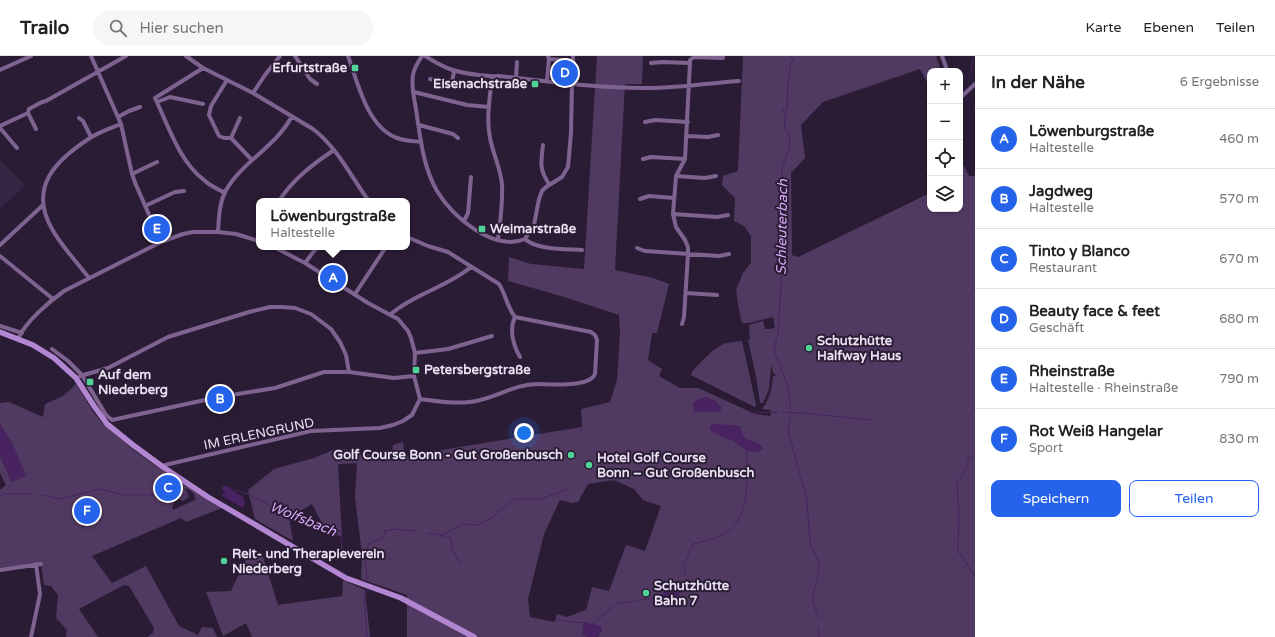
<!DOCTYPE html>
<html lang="de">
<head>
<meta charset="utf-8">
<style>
	body { margin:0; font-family:"Varela Round",sans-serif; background:#f6f6f6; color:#222 }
	.controls { position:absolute; right:12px; top:12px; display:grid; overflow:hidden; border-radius:8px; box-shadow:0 1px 3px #0004 }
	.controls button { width:36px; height:36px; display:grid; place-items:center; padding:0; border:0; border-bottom:1px solid #e0e0e0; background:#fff; color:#222; font:20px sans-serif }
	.you { position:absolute; left:524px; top:377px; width:14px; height:14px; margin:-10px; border:3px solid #fff; border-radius:50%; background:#1a73e8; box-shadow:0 0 0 6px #1a73e833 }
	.badge { display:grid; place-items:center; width:26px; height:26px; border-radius:50%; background:#2563eb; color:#fff; font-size:13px; font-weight:700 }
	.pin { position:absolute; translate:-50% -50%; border:2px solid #fff; box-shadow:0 1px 4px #0006 }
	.popup { position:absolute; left:256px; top:142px; width:154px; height:52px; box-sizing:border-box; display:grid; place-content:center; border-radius:8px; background:#fff; filter:drop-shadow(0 1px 3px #0005); font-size:13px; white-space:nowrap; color:#767676 }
	.popup b { font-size:15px; color:#222 }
	.popup::after { content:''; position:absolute; left:50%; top:100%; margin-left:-8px; border:8px solid transparent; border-top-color:#fff }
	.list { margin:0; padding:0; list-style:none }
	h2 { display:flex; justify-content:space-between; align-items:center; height:52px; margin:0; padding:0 16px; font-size:17px }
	h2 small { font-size:13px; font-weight:400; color:#767676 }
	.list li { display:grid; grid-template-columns:26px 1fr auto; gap:12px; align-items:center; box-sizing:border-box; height:60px; padding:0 16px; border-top:1px solid #e0e0e0 }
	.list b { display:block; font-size:15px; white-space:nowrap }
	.list p { margin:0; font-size:13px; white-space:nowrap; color:#767676 }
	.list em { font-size:13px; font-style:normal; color:#767676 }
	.actions { display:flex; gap:8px; padding:12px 16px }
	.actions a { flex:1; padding:9px 0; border:1px solid #2563eb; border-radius:8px; text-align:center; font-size:14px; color:#2563eb }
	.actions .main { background:#2563eb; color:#fff }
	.icon { flex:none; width:22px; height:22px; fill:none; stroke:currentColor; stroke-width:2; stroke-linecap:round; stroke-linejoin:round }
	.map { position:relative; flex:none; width:975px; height:581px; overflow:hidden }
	header { display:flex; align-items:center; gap:24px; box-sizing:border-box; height:56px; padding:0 20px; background:#fff; border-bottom:1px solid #e0e0e0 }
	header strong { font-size:19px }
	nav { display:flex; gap:22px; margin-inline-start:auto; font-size:14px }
	.search { width:280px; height:36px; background:#f6f6f6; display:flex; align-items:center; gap:10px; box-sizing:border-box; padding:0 14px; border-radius:22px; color:#767676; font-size:15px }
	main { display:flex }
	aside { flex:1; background:#fff }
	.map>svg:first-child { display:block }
</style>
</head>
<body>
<header>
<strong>Trailo</strong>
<div class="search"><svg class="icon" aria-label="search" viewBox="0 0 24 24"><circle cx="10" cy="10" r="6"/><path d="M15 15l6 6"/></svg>Hier suchen</div>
<nav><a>Karte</a><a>Ebenen</a><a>Teilen</a></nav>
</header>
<main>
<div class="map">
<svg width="975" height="581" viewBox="0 0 975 581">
	<rect width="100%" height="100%" fill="#2b1c35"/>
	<path fill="#362443" d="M0,104L25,129L0,153Z"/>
	<path fill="#513a61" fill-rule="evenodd" d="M597,0H643L642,28H625L615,214L653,222L669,228L657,277H652L648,304L662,313L659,320L680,332H698L755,358L771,360L770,354L762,353C770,343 772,332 773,320H776L773,316L771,309L769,333L763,347H760L756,320L748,284L750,283L749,269L763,265L765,273H771L775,271L773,261L749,267H742L739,254L736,234L743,217L751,207V180L744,170L734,165L735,142L722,129L723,120L738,115L743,0H936L941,15H930V32L920,13L823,46L801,69L805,102L791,117L792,199L798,201L930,137V153H960V112L964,110L969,120H975V581H597L599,580L584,566L582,578L588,581H407V539L361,523L362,498L355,441L357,407L338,408L342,481L326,475L312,448L289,462L293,485L255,463L248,434L274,413L314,402L338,392L375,399H392L393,389L403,386L405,400L582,371L581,353L610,346L617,324L620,277L619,259L561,240L508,225L509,201L531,208L584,213ZM614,424L634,433L643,444L661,450L645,495L626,489L609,535L592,531L586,554L567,561L557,558L555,566L530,561L528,543L544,478L560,444L572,447L578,446L588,428Z
		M742,285L756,349L755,351L691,319L692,316C700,307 714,291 726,287C731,286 737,286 742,285Z
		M76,328L94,357L102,367L131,392L154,409L222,452L186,466L181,462L92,500L112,527L146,510L179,570L198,579L202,571L213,572L217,581H147L153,577L154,572L129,530L124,529L79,553L98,581H66L67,574L56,562L58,539L51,530L44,529L41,507L0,512V434L6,429L0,417V400L12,426L14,391L0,368V347L9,346L43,361L45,348L63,340ZM186,432C190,435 197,438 195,444L173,454L172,452L176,442H178L182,445L186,443L189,440L185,433Z
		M262,498L278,549L342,540L343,524L365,534L370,581H252L246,567L223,580L206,536L231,535L248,499Z"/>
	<path fill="#492261" d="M705,341L716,345L719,349L722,350L720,356H694L693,346Z
		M0,368L14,391L26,420L12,426L0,400Z
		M717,368L740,370L741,371C742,390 759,381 763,393L757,396L747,395L732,384L724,382L710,374L711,369Z
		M223,430C229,430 231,433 235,436C242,440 247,442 243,452L224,441L222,439L225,436L222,433Z
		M676,529L684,531V533L673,544L671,543H663L661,541L664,535H668Z
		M584,566L601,570L602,575L597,581H588L582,579Z"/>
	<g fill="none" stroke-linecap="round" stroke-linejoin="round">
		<path stroke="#492261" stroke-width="1" d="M972,17C971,10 971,6 975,0
			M791,353L788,331L774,294L778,277L784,180L782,112L790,89L789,77L784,73L785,61L787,57L783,56L782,53H787L788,23L789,22L791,7L793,4L791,0
			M782,356L800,357
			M751,357L777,356
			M803,357L872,364
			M790,364V357
			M790,366L788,375L807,444L810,486L820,509L812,543L819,563
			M975,399L974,401L968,402V409L957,427L959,455L958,495L975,520
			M233,435H239L248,438L291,461L332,474L341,475L342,498L365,501L367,524
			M42,439L60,443L99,433L124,439H187
			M0,440L4,438H33
			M427,477L451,481L452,493L460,508
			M440,480L463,468L478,469L490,463L514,443H541L568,433
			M365,501L369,488L383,482L385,475L395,473L416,475
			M684,508L693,488C705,485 720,482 730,474C751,456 746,420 747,395
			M684,511L685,518
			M639,544L661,541
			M618,547L636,545
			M558,564L585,567
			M594,567L615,549
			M818,572L819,581
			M367,581L364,538L368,535"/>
		<path stroke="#7e6391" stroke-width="4" d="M91,0L121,68L132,118L136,129L161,186
			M186,0L203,12L253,37L313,73C338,92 351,121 369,145
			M295,0L310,23L317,28
			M348,0C358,27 367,71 397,82C405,85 413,85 421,86
			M422,0C418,6 414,12 413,19C411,30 414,42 416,53C420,80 423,111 437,135C453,161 493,196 525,183L534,169L539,143L542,135L546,131L562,121L568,111L571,77L572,27L574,7L573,5V0
			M425,0C446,13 454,16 479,19C486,19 492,21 498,20C546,25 594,32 642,32C674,33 706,27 739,25
			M942,0L946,11
			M549,3L573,5
			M651,7L663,6L690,7
			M203,12L155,42C168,69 179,105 204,124C210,130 218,133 225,137
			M0,14L31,0
			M492,21C490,41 486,62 490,82C493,98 501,113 502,129C503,148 500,166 498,184
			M516,22L517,6
			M430,23L452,27L454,15
			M227,24L211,50L209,59L219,80L224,82H231L252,104
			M547,25L549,3L548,0
			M414,36L467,49L489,51
			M253,37L265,19L280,0
			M960,42L975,28
			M157,46L170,41L203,48
			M28,57L36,73
			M118,61L129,55L140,51
			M79,62L83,65L91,81
			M645,66L655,64L688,66
			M419,69L453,78L458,82
			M0,70L28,57L29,53L42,46L46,45L126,0
			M0,72L17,92
			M687,80L708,81L718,79
			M231,82L240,62
			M543,89C541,107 539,113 549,128
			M643,103L651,101L685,103
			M132,118L157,106
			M676,120L705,122L716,120
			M640,143L649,140L674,142
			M279,145C293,123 313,108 334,94
			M145,150L175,136L184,135
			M673,158L717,161L728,159
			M464,165L468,157L471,121
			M218,176C219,162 219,148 225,136C241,106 276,91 292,60
			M407,181L428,190L448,196L499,228C506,239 507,251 515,261L591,276L595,279L597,284L595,318C589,332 550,328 537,328C513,328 493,344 469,346C453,348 436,345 420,343
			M525,183C536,194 567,193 582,194
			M0,189L43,149
			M274,191L305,207L368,247L398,263L408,275L411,282L415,297L414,320L420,343
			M637,192L645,195L719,200L729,198
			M0,200L53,243
			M305,207L317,191
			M89,222C77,206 62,191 52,173C28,131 56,104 90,82C99,76 111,72 121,68
			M686,237L717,239
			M355,238L386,191
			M391,258C414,238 447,231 471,211
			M515,261C509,273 513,289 520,301
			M682,268L684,261L688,198V191L685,184L676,171L673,158L676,120L685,103L690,7V4L694,1L723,2V0
			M0,270L22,277
			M18,283C25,266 50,245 64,235L161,186L183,178L193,176H218L236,178L259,185
			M52,293L68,305L82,319L106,359L112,364L219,341L275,332L324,316H349L394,322L414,320
			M415,297L448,293L492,280
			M80,320L108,312L168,281L249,256L270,251H282L295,252L311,258L331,273L340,286L346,299L349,316
			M163,411L165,409L311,375L380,372L393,369L403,365L412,359L420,343
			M0,514L41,508
			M31,581L40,538L36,508"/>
		<path stroke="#b286d1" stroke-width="5.5" d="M0,276L33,289L54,302L76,322L94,350L107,368L133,389L163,411L208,441L346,522L401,542L474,581"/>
	</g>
	<g fill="#50d398" stroke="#2b1c35" stroke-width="1.5">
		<rect x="351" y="8" width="8" height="8" rx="2"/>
		<rect x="531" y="24" width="8" height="8" rx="2"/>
		<rect x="478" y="169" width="8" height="8" rx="2"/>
		<circle cx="809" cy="292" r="4"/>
		<rect x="412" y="310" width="8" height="8" rx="2"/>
		<rect x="86" y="322" width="8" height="8" rx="2"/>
		<circle cx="571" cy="399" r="4"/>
		<circle cx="589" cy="409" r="4"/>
		<circle cx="224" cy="505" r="4"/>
		<circle cx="646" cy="537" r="4"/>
	</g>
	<g text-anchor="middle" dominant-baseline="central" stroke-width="4" stroke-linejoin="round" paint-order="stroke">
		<g font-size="13" font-weight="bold" fill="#eae1f2" stroke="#2b1c35" text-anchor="start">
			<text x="347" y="12" text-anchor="end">Erfurtstraße</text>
			<text x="527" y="28" text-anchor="end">Eisenachstraße</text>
			<text x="490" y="173">Weimarstraße</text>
			<text x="817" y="285">Schutzhütte<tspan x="817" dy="15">Halfway Haus</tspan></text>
			<text x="424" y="314">Petersbergstraße</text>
			<text x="98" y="319">Auf dem<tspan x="98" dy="15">Niederberg</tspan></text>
			<text x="563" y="399" text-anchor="end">Golf Course Bonn - Gut Großenbusch</text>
			<text x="597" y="402">Hotel Golf Course<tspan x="597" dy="15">Bonn – Gut Großenbusch</tspan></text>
			<text x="232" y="498">Reit- und Therapieverein<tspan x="232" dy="15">Niederberg</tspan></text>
			<text x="654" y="530">Schutzhütte<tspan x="654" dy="15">Bahn 7</tspan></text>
		</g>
		<g font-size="13" fill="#eae1f2" stroke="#2b1c35">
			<text transform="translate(259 378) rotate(-12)">IM ERLENGRUND</text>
		</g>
		<g font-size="14" font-style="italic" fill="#d5a9f4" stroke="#2b1c35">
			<text transform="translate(782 171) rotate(-89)">Schleuterbach</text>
			<text transform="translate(303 463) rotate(22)">Wolfsbach</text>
		</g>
	</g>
</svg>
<div class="controls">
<button>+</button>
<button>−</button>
<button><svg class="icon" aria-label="locate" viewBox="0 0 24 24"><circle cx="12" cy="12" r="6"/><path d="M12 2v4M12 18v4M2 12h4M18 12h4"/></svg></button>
<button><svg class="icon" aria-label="layers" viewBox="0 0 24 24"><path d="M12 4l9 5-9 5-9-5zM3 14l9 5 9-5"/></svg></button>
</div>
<div class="you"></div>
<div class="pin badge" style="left:333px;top:222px">A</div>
<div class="popup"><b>Löwenburgstraße</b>Haltestelle</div>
<div class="pin badge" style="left:220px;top:343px">B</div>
<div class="pin badge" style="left:168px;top:432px">C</div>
<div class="pin badge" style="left:565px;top:17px">D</div>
<div class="pin badge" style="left:157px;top:173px">E</div>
<div class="pin badge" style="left:87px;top:455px">F</div>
</div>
<aside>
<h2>In der Nähe<small>6 Ergebnisse</small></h2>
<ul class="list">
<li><span class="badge">A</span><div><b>Löwenburgstraße</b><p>Haltestelle</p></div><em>460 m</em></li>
<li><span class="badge">B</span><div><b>Jagdweg</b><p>Haltestelle</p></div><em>570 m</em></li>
<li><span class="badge">C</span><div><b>Tinto y Blanco</b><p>Restaurant</p></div><em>670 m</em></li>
<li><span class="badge">D</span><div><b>Beauty face &amp; feet</b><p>Geschäft</p></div><em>680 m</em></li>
<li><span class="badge">E</span><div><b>Rheinstraße</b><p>Haltestelle · Rheinstraße</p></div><em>790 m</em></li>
<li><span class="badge">F</span><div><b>Rot Weiß Hangelar</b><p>Sport</p></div><em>830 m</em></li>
</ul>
<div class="actions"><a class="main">Speichern</a><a>Teilen</a></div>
</aside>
</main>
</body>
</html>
